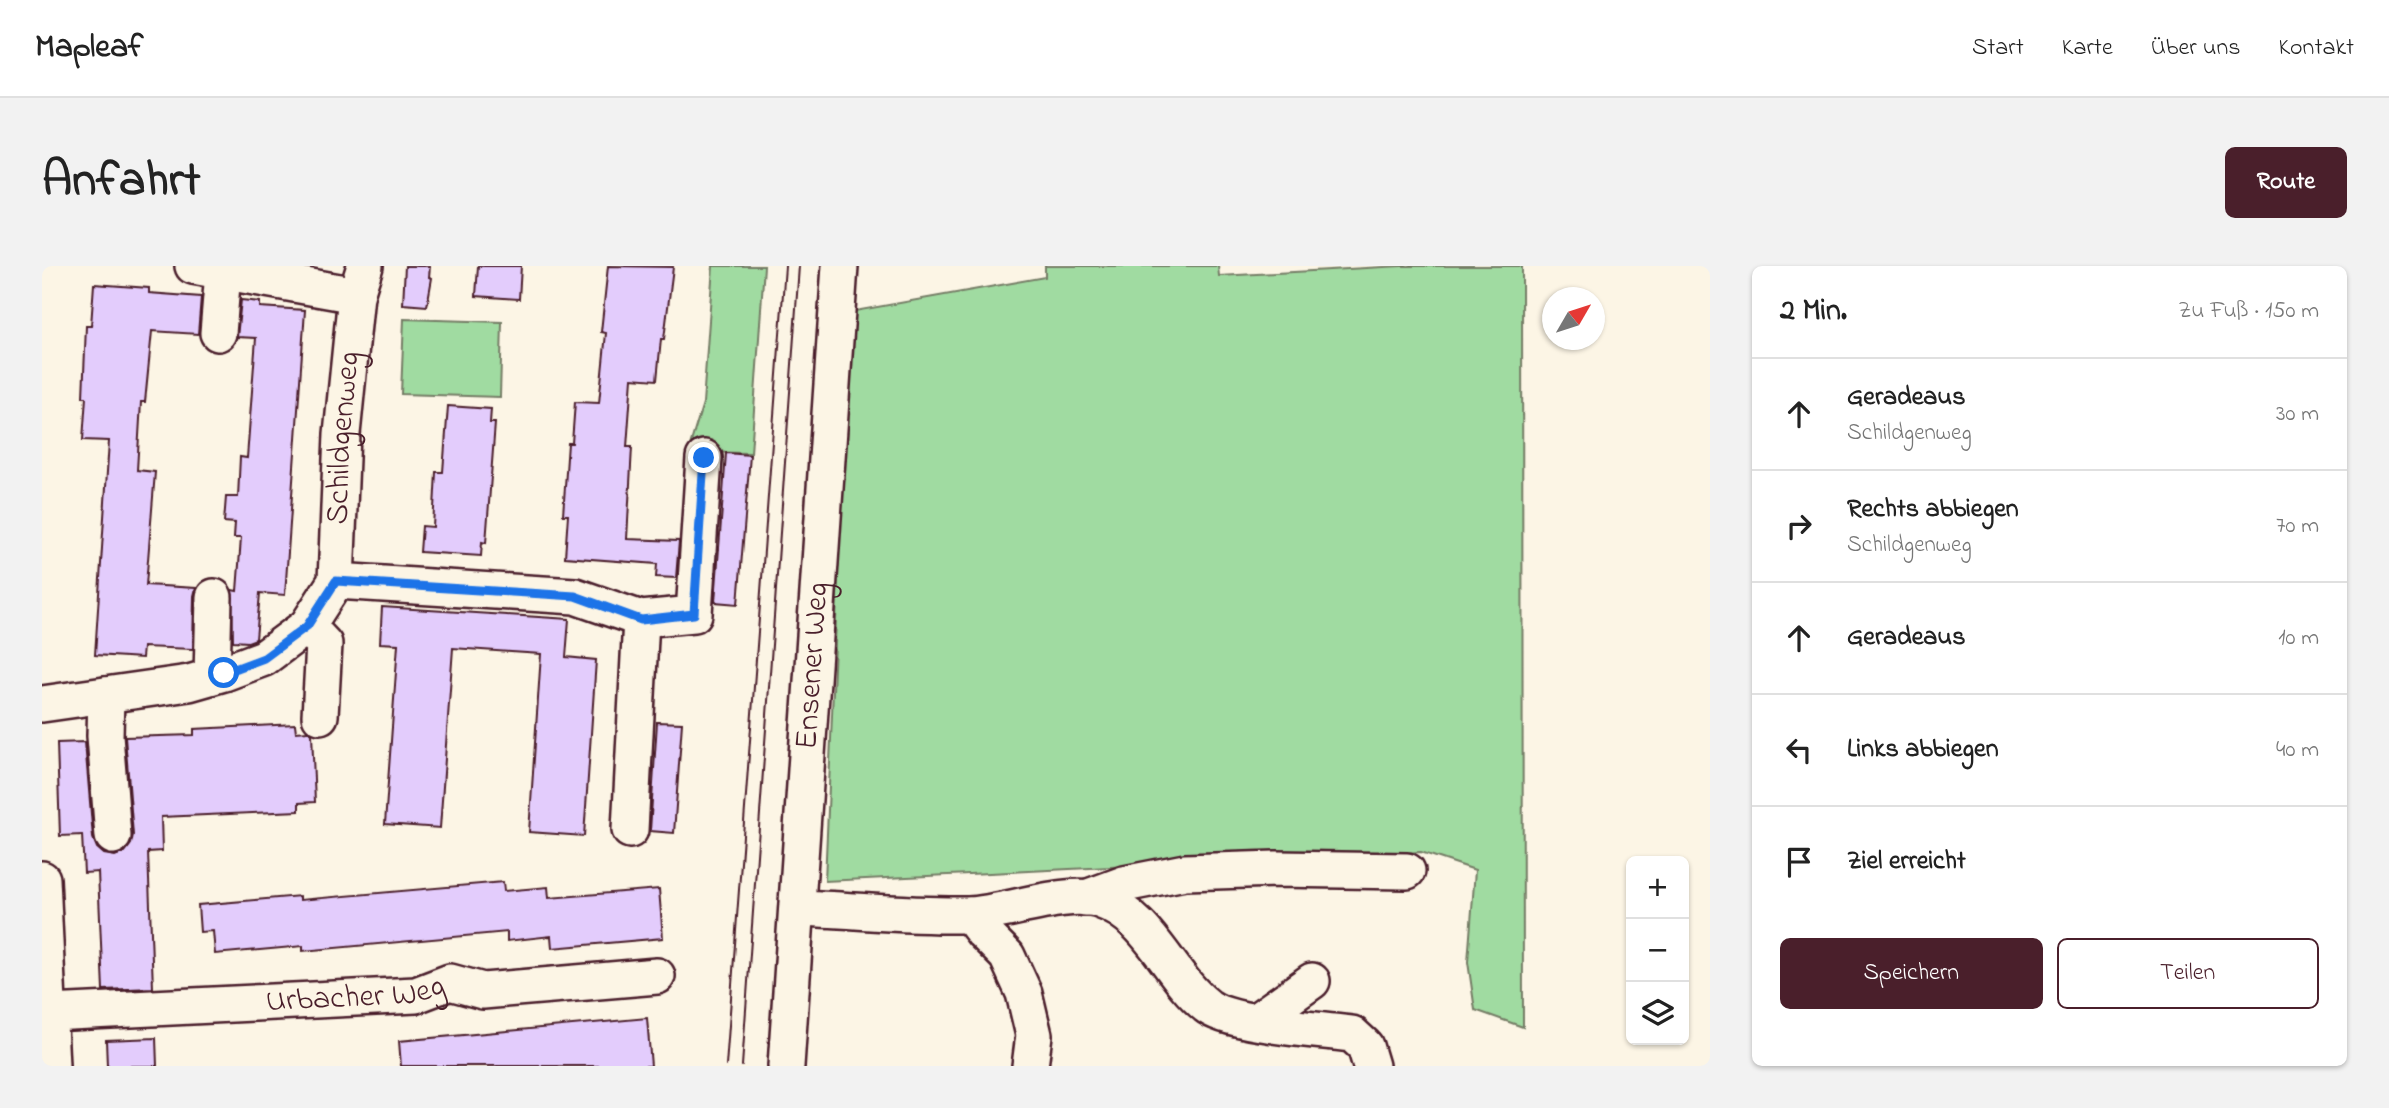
<!DOCTYPE html>
<html lang="de">
<head>
<meta charset="utf-8">
<style>
	body { margin:0; font-family:"Indie Flower",sans-serif; background:#f2f2f2; color:#222 }
	.controls { position:absolute; right:21px; bottom:21px; display:grid; overflow:hidden; border-radius:10px; box-shadow:0 2px 5px #0004 }
	.controls button { width:63px; height:63px; display:grid; place-items:center; padding:0; border:0; border-bottom:2px solid #e0e0e0; background:#fff; color:#222; font:35px sans-serif }
	.compass { position:absolute; left:1500px; top:21px; width:63px; height:63px; border-radius:50%; background:#fff; box-shadow:0 2px 5px #0004; rotate:51deg }
	.stop { position:absolute; width:21px; height:21px; margin:-16px; border:5px solid #1a73e8; border-radius:50%; background:#fff }
	.stop.end { background:#1a73e8; border-color:#fff; box-shadow:0 2px 7px #0008 }
	.list { margin:0; padding:0; list-style:none }
	h2 { display:flex; justify-content:space-between; align-items:center; height:91px; margin:0; padding:0 28px; font-size:30px }
	h2 small { font-size:23px; font-weight:400; color:#767676 }
	.list li { display:grid; grid-template-columns:46px 1fr auto; gap:21px; align-items:center; box-sizing:border-box; height:112px; padding:0 28px; border-top:2px solid #e0e0e0 }
	.list b { display:block; font-size:26px; white-space:nowrap }
	.list p { margin:0; font-size:23px; white-space:nowrap; color:#767676 }
	.list em { font-size:23px; font-style:normal; color:#767676 }
	.actions { display:flex; gap:14px; padding:21px 28px }
	.actions a { flex:1; padding:16px 0; border:2px solid #4a1f2b; border-radius:10px; text-align:center; font-size:24px; color:#4a1f2b }
	.actions .main { background:#4a1f2b; color:#fff }
	.icon { flex:none; width:38px; height:38px; fill:none; stroke:currentColor; stroke-width:2; stroke-linecap:round; stroke-linejoin:round }
	.map { position:relative; flex:none; width:1668px; height:800px; overflow:hidden; border-radius:10px }
	header { display:flex; align-items:center; gap:42px; box-sizing:border-box; height:98px; padding:0 35px; background:#fff; border-bottom:2px solid #e0e0e0 }
	header strong { font-size:33px }
	nav { display:flex; gap:38px; margin-inline-start:auto; font-size:24px }
	.intro { display:flex; align-items:center; justify-content:space-between; box-sizing:border-box; height:168px; padding:0 42px }
	h1 { margin:0; font-size:49px }
	.button { padding:18px 32px; border-radius:10px; background:#4a1f2b; color:#fff; font-size:24px; font-weight:700 }
	main { display:flex; gap:42px; padding:0 42px }
	aside { flex:1; background:#fff; border-radius:10px; box-shadow:0 2px 5px #0004 }
	.map>svg:first-child { display:block }
</style>
</head>
<body>
<header>
<strong>Mapleaf</strong>
<nav><a>Start</a><a>Karte</a><a>Über uns</a><a>Kontakt</a></nav>
</header>
<div class="intro"><h1>Anfahrt</h1><a class="button">Route</a></div>
<main>
<div class="map">
<svg width="1668" height="800" viewBox="0 0 1668 800">
	<rect width="100%" height="100%" fill="#fcf5e5"/>
	<filter id="ink" filterUnits="userSpaceOnUse"><feTurbulence type="fractalNoise" baseFrequency=".0143" numOctaves="2"/><feDisplacementMap in="SourceGraphic" scale="14" xChannelSelector="R" yChannelSelector="G"/><feConvolveMatrix kernelMatrix="1 2 1 2 8 2 1 2 1" color-interpolation-filters="sRGB"/></filter>
	<g filter="url(#ink)">
		<path fill="#a0dba1" stroke="#757d66" stroke-width="2" d="M671,0H722L709,187L646,186L661,137Z
			M1003,0H1176L1177,10L1360,0H1480L1481,761L1433,744L1426,696L1433,604L1379,586L783,615L807,46L1003,11Z
			M362,53L460,56L458,131L359,128Z"/>
		<path fill="#e3ccfc" stroke="#4a1f2b" stroke-width="2" d="M363,0H388L387,11L390,12L385,40L361,38Z
			M436,0H479L477,33L434,30Z
			M566,0L631,1L622,73H619L615,114L590,112L585,181H590L585,273L637,275L634,312L614,311L615,298L523,291L526,249H521L526,177H530L533,136L557,137L564,67L559,66Z
			M52,18L107,22V27L159,31L156,68L110,65L103,136H99L95,204L113,206L104,319L154,322L152,330L151,383L101,381L100,392L53,389L67,175L41,174L44,131H41L44,60H49Z
			M199,34L218,36V41L263,44L243,329L218,327L214,373L206,376L191,375L190,324L195,325L199,272H192L193,257L182,256L184,231H196L198,191L205,192L210,125L214,72L195,71Z
			M406,140L449,143L448,157H453L444,277L440,276L439,290L378,286L380,260L391,261L394,206H401Z
			M684,187L708,189L696,338L673,336Z
			M340,341L527,353L524,391L554,394L542,570L487,566L499,388L411,382L398,562L343,558L356,378L338,377Z
			M615,456L640,457L632,567L608,565Z
			M253,458L254,466L266,465L270,468L273,536L257,537V545L119,551L120,585L106,586L111,722L61,724L56,606L42,607L40,569L18,570L15,477L43,476L51,572L55,582L62,588L73,590L83,586L89,578L91,569L83,471L152,469V463Z
			M461,616L462,625L506,621L507,632L617,623L621,672L510,682L509,670L465,675V666L261,685V680L173,688L171,665L158,666L156,639L258,630V634Z
			M605,752L609,800H359L357,775Z
			M114,772L115,800H65L64,774Z"/>
		<g fill="none" stroke-linecap="round" stroke-linejoin="round">
			<defs>
				<g id="minor">
					<path d="M151,0L314,29L323,0"/>
					<path d="M176,67L181,6"/>
					<path d="M294,315L533,330L599,353L652,348L662,192"/>
					<path d="M265,360L282,378L278,450"/>
					<path d="M170,410L172,331"/>
					<path d="M64,429L63,470L71,570"/>
					<path id="s1" d="M0,438L147,417L182,407L222,392L265,360L294,315L300,168L314,29"/>
					<path d="M588,564L599,353"/>
					<path d="M0,613L9,800"/>
					<path d="M1044,632L1082,618L1143,606L1234,603L1365,605"/>
					<path d="M756,642C812,644 870,650 926,649C961,648 1026,623 1057,634C1109,651 1125,708 1165,740C1186,758 1278,764 1310,768L1323,780L1329,800"/>
					<path d="M928,649L941,666L965,690L982,727L992,769L988,800"/>
					<path id="s2" d="M8,747L374,729L408,716L441,725L615,710"/>
					<path d="M1214,755L1270,715"/>
					<path id="s3" d="M744,800L798,0"/>
				</g>
			</defs>
			<use href="#minor" stroke="#4a1f2b" stroke-width="40"/>
			<use href="#minor" stroke="#fcf5e5" stroke-width="35"/>
			<path stroke="#4a1f2b" stroke-width="2" d="M684,800L743,0
				M700,800L757,0"/>
		</g>
	</g>
	<g fill="none" stroke-linecap="round" stroke-linejoin="round" filter="url(#ink)">
		<path stroke="#1a73e8" stroke-width="9" d="M182,407L222,392L265,360L294,315L533,330L599,354L652,348L662,192"/>
	</g>
	<g text-anchor="middle" dominant-baseline="central" stroke-width="5" stroke-linejoin="round" paint-order="stroke">
		<g font-size="32" fill="#4a1f2b" stroke="#fcf5e5">
			<text stroke="none"><textPath href="#s1" startOffset="478">Schildgenweg</textPath></text>
			<text stroke="none"><textPath href="#s3" startOffset="401">Ensener Weg</textPath></text>
			<text stroke="none"><textPath href="#s2" startOffset="306">Urbacher Weg</textPath></text>
		</g>
	</g>
</svg>
<div class="controls">
<button>+</button>
<button>−</button>
<button><svg class="icon" aria-label="layers" viewBox="0 0 24 24"><path d="M12 4l9 5-9 5-9-5zM3 14l9 5 9-5"/></svg></button>
</div>
<svg class="compass" viewBox="-18 -18 36 36"><path d="M0-13l5 13h-10z" fill="#e53935"/><path d="M0 13l5-13h-10z" fill="#767676"/></svg>
<div class="stop" style="left:182px;top:407px"></div>
<div class="stop end" style="left:662px;top:192px"></div>
</div>
<aside>
<h2>2 Min.<small>Zu Fuß · 150 m</small></h2>
<ul class="list">
<li><svg class="icon" aria-label="ahead" viewBox="0 0 24 24"><path d="M12 20V5M6 11l6-6 6 6"/></svg><div><b>Geradeaus</b><p>Schildgenweg</p></div><em>30 m</em></li>
<li><svg class="icon" aria-label="right" viewBox="0 0 24 24"><path d="M7 20v-9h11M14 6l5 5-5 5"/></svg><div><b>Rechts abbiegen</b><p>Schildgenweg</p></div><em>70 m</em></li>
<li><svg class="icon" aria-label="ahead" viewBox="0 0 24 24"><path d="M12 20V5M6 11l6-6 6 6"/></svg><div><b>Geradeaus</b></div><em>10 m</em></li>
<li><svg class="icon" aria-label="left" viewBox="0 0 24 24"><path d="M17 20v-9H6M10 6l-5 5 5 5"/></svg><div><b>Links abbiegen</b></div><em>40 m</em></li>
<li><svg class="icon" aria-label="arrive" viewBox="0 0 24 24"><path d="M6 21V4h12l-3 4 3 4H6"/></svg><div><b>Ziel erreicht</b></div></li>
</ul>
<div class="actions"><a class="main">Speichern</a><a>Teilen</a></div>
</aside>
</main>
</body>
</html>
